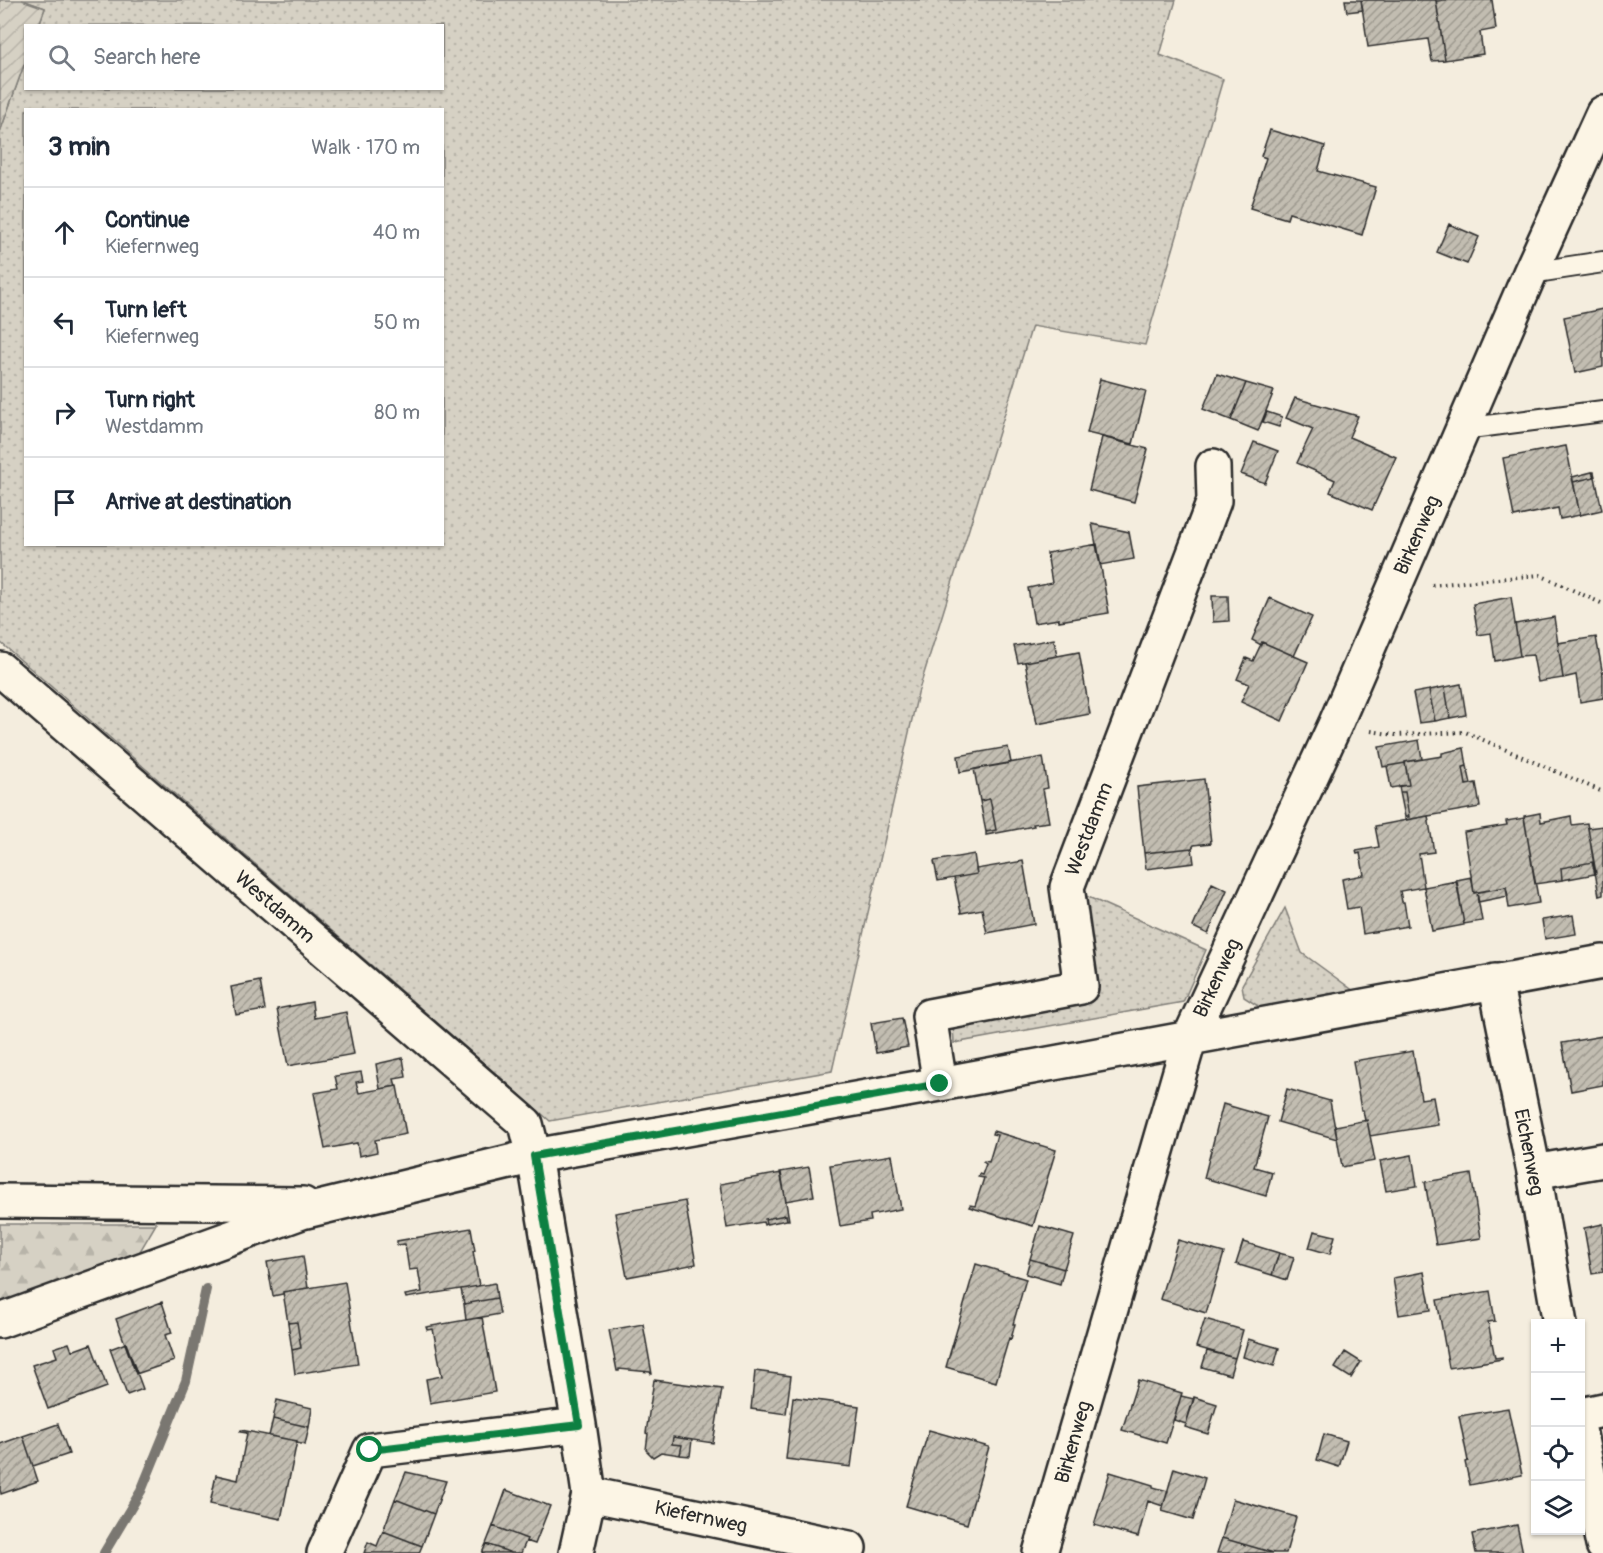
<!DOCTYPE html>
<html lang="en">
<head>
<meta charset="utf-8">
<style>
	body { margin:0; font-family:Pangolin,sans-serif; background:#f6f6f7; color:#1f2937 }
	.controls { position:absolute; right:18px; bottom:18px; display:grid; overflow:hidden; border-radius:0px; box-shadow:0 2px 4px #0004 }
	.controls button { width:54px; height:54px; display:grid; place-items:center; padding:0; border:0; border-bottom:2px solid #e0e1e3; background:#fff; color:#1f2937; font:30px sans-serif }
	.stop { position:absolute; width:18px; height:18px; margin:-14px; border:4px solid #0b8043; border-radius:50%; background:#fff }
	.stop.end { background:#0b8043; border-color:#fff; box-shadow:0 2px 6px #0008 }
	.list { margin:0; padding:0; list-style:none }
	h2 { display:flex; justify-content:space-between; align-items:center; height:78px; margin:0; padding:0 24px; font-size:26px }
	h2 small { font-size:20px; font-weight:400; color:#747a83 }
	.list li { display:grid; grid-template-columns:39px 1fr auto; gap:18px; align-items:center; box-sizing:border-box; height:90px; padding:0 24px; border-top:2px solid #e0e1e3 }
	.list b { display:block; font-size:22px; white-space:nowrap }
	.list p { margin:0; font-size:20px; white-space:nowrap; color:#747a83 }
	.list em { font-size:20px; font-style:normal; color:#747a83 }
	.icon { flex:none; width:33px; height:33px; fill:none; stroke:currentColor; stroke-width:2; stroke-linecap:round; stroke-linejoin:round }
	.map { position:relative; flex:none; width:1603px; height:1553px; overflow:hidden }
	.search { position:absolute; background:#fff; box-shadow:0 2px 4px #0004; left:24px; top:24px; width:420px; height:66px; display:flex; align-items:center; gap:15px; box-sizing:border-box; padding:0 21px; border-radius:0px; color:#747a83; font-size:22px }
	.panel { position:absolute; background:#fff; box-shadow:0 2px 4px #0004; left:24px; top:108px; width:420px; height:438px; border-radius:0px }
	.map>svg:first-child { display:block }
</style>
</head>
<body>
<div class="map">
<svg width="1603" height="1553" viewBox="0 0 1603 1553">
	<defs>
		<pattern id="grass-dots" width="8" height="8" patternUnits="userSpaceOnUse" patternTransform="scale(1.5)"><rect width="8" height="8" fill="#d6d1c4"/><path d="M2 2h.1M6 6h.1" fill="none" stroke="#b8b4a9" stroke-width="1.8" stroke-linecap="round"/></pattern>
		<pattern id="forest-firs" width="22" height="20" patternUnits="userSpaceOnUse" patternTransform="scale(1.5)"><rect width="22" height="20" fill="#d6d1c4"/><path d="M5 1l3.5 6h-7zM16 11l3.5 6h-7z" fill="#b8b4a9"/></pattern>
		<pattern id="garden-furrows" width="10" height="10" patternUnits="userSpaceOnUse" patternTransform="scale(1.5)"><rect width="10" height="10" fill="#d6d1c4"/><path d="M-1 1l2-2M0 10L10 0M9 11l2-2" fill="none" stroke="#b8b4a9"/></pattern>
		<pattern id="building-hatch" width="6" height="6" patternUnits="userSpaceOnUse" patternTransform="scale(1.5)"><rect width="6" height="6" fill="#c2bdb1"/><path d="M-1 1l2-2M0 6l6-6M5 7l2-2" fill="none" stroke="#9e9a90"/></pattern>
	</defs>
	<rect width="100%" height="100%" fill="#f4edde"/>
	<filter id="ink" filterUnits="userSpaceOnUse"><feTurbulence type="fractalNoise" baseFrequency=".0167" numOctaves="2"/><feDisplacementMap in="SourceGraphic" scale="12" xChannelSelector="R" yChannelSelector="G"/><feConvolveMatrix kernelMatrix="1 2 1 2 8 2 1 2 1" color-interpolation-filters="sRGB"/></filter>
	<g filter="url(#ink)">
		<path fill="url(#grass-dots)" stroke="#807e78" stroke-width="1.5" fill-rule="evenodd" d="M22,0H1176L1160,55L1223,79L1145,345L1032,326L918,693L832,1071L550,1121L0,642V132L25,62L26,88H442V26L39,25L45,8ZM26,110H442V544H26Z
			M1086,896L1206,950L1183,1002L954,1043L953,1025L1095,999Z
			M1285,908L1302,953L1354,991L1261,1008L1244,997L1242,985Z"/>
		<path fill="url(#forest-firs)" stroke="#807e78" stroke-width="1.5" d="M0,1224H156L139,1253L0,1303Z"/>
		<path fill="url(#garden-furrows)" stroke="#807e78" stroke-width="1.5" d="M0,0H22L45,8L39,25L26,26L25,62L0,132Z"/>
		<g fill="none" stroke-linecap="round" stroke-linejoin="round">
			<path stroke="#7a7771" stroke-width="10" d="M104,1553L141,1491L186,1381L206,1289"/>
		</g>
		<path fill="url(#building-hatch)" stroke="#2b2b2b" stroke-width="1.5" d="M1345,0H1361L1363,10L1347,12Z
			M1361,0H1436L1445,60L1432,61L1428,39L1368,47Z
			M1444,0H1492L1496,29L1480,32L1483,54L1445,60L1436,1Z
			M1270,130L1325,146L1318,171L1376,187L1362,235L1289,213L1287,219L1250,208L1266,158L1261,156Z
			M1449,224L1479,237L1467,264L1437,252Z
			M1603,309V367L1575,373L1564,317Z
			M1217,374L1246,383L1231,420L1203,409Z
			M1100,379L1146,391L1133,444L1087,433Z
			M1246,383L1274,391L1258,431L1231,420Z
			M1295,398L1358,416L1349,437L1396,457L1372,510L1330,492L1335,480L1297,463L1313,429L1286,418Z
			M1267,412L1282,417L1279,427L1263,422Z
			M1102,437L1148,449L1134,502L1089,490Z
			M1254,442L1278,451L1265,483L1241,474Z
			M1566,446L1580,515L1560,519L1558,508L1514,517L1503,458Z
			M1592,472H1594L1602,510L1580,515L1573,482L1594,477Z
			M1592,472L1594,477L1573,482L1572,477Z
			M1092,524L1129,532L1134,559L1100,565Z
			M1097,544L1109,613L1059,621V619L1034,623L1028,588L1052,583L1047,553Z
			M1212,596H1228L1229,621L1213,622Z
			M1511,597L1520,656L1495,661L1491,633L1478,635L1473,604Z
			M1270,598L1312,617L1294,656L1262,642L1261,645L1252,640Z
			M1554,617L1563,678L1538,682L1533,655L1520,656L1515,624Z
			M1596,637L1603,675V698L1580,702L1576,675L1563,678L1558,643Z
			M1054,639L1057,656L1018,663L1014,646Z
			M1262,642L1308,662L1282,721L1241,702L1249,684L1237,679L1246,658L1253,661Z
			M1079,652L1090,714L1037,724L1025,662Z
			M1461,684L1466,715L1450,718L1445,687Z
			M1445,687L1450,718L1435,721L1429,690Z
			M1429,690L1435,721L1419,723L1413,693Z
			M1419,740L1422,759L1405,762V763L1383,767L1379,747Z
			M1008,747L1011,763L960,772L958,756Z
			M1464,748L1467,766L1463,767L1466,785L1476,783L1480,807L1405,820V817H1409L1405,792H1400L1399,786L1409,785L1405,762L1442,756V753Z
			M1043,757L1048,788L1043,789L1049,822L1033,824L1034,826L986,835V832L996,830L990,799L980,801L974,769Z
			M1405,763L1409,785L1391,788L1387,766Z
			M1467,766L1471,784L1466,785L1463,767Z
			M1204,779L1211,843L1194,845L1192,848L1144,853L1137,787Z
			M1400,792H1405L1409,817H1405Z
			M990,799L996,830L986,832L980,801Z
			M1540,813L1541,822L1571,816L1572,825L1587,823L1596,873L1595,874L1592,862L1561,868L1562,880L1535,884L1524,816Z
			M1428,816L1434,852L1419,854L1424,887L1400,891L1402,902H1404L1408,926L1363,934L1359,907L1347,909L1342,879L1364,875L1360,853L1357,854L1356,851L1379,847L1375,826Z
			M1524,818L1539,903L1509,908L1506,887L1474,893L1464,832L1507,825L1506,821Z
			M1603,826V895L1599,896L1588,828Z
			M1192,848L1194,863L1146,869L1144,853Z
			M974,854L977,874L938,881L934,861Z
			M1023,861L1034,924L987,933L982,909L961,913L954,878L977,874L976,869Z
			M1592,862L1595,874L1562,880L1561,868Z
			M1472,877L1474,893L1477,892L1482,921L1464,924L1456,880Z
			M1457,881L1464,925L1432,931L1424,887Z
			M1212,883L1227,890L1208,934L1193,927Z
			M1506,887L1508,896L1478,902L1477,892Z
			M1573,915L1576,934L1545,939L1542,920Z
			M260,981L265,1010L236,1015L231,987Z
			M312,1002L314,1018L346,1012L354,1054L288,1066L277,1009Z
			M902,1018L908,1047L876,1053L871,1023Z
			M1603,1036V1085L1571,1091L1562,1043Z
			M1413,1051L1421,1099L1433,1097L1438,1125L1370,1136L1367,1120L1365,1121L1363,1110H1361L1353,1061Z
			M403,1058L406,1077L394,1079L396,1086L380,1089L376,1064Z
			M361,1072L363,1081L356,1082L359,1093L397,1086L406,1134L375,1140L377,1152L359,1156L357,1143L325,1149L314,1093L338,1089L335,1076Z
			M1287,1089L1330,1101L1337,1139L1278,1122Z
			M1223,1104L1268,1117L1254,1167L1272,1172L1266,1196L1204,1178Z
			M1367,1120L1375,1161L1342,1167L1335,1126Z
			M993,1131L1056,1150L1033,1226L969,1207L970,1205L975,1206L984,1178L978,1177L979,1174L982,1175L986,1164L983,1162L984,1161L989,1162L997,1135L992,1134Z
			M892,1155L901,1209L870,1215L871,1221L840,1226L830,1165Z
			M1412,1155L1417,1186L1386,1191L1380,1161Z
			M809,1167L814,1196L786,1201L780,1172Z
			M781,1173L789,1220H787L786,1215L765,1219L766,1224L764,1225L763,1222L727,1228L720,1184Z
			M1471,1174L1481,1238L1436,1245L1425,1182Z
			M685,1201L696,1264L627,1277L615,1213Z
			M786,1215L787,1220L766,1224L765,1219Z
			M1603,1224V1272L1592,1274L1584,1228Z
			M1040,1226L1074,1236L1064,1269L1030,1259Z
			M471,1228L475,1251H473L479,1286L406,1298L405,1295L422,1292L418,1269L409,1270L405,1244L397,1245V1241Z
			M1314,1231L1335,1236L1330,1254L1309,1248Z
			M1178,1240L1224,1253L1206,1313L1160,1299Z
			M1243,1242L1279,1253L1272,1275L1236,1264Z
			M1279,1253L1294,1257L1287,1280L1272,1275Z
			M303,1256L308,1288L283,1292V1294L273,1296L267,1262Z
			M1030,1259L1064,1269L1060,1284L1026,1274Z
			M976,1264L1026,1279L1013,1324H1015L1011,1339L1009,1338L996,1382L946,1367Z
			M1424,1272L1431,1310L1399,1315L1393,1278Z
			M345,1282L358,1364L295,1374L292,1350L301,1348L297,1322L288,1323L283,1292Z
			M495,1283L497,1298L464,1304L461,1289Z
			M1490,1291L1495,1321L1488,1322L1495,1358L1502,1357V1359L1449,1368L1437,1300Z
			M497,1298L500,1314L466,1320L464,1304Z
			M162,1302L172,1333L165,1335L174,1361L136,1374L116,1319Z
			M482,1317L495,1392L430,1403L426,1379L442,1376L433,1329L427,1330L426,1327Z
			M1205,1319L1243,1330L1235,1358L1196,1347Z
			M297,1322L301,1348L292,1350L288,1323Z
			M643,1324L652,1374H651L650,1372L619,1369V1371H617L609,1330Z
			M1248,1339L1279,1348L1274,1366L1243,1357Z
			M69,1343L72,1351L91,1344L107,1387L48,1409L32,1365L57,1357L54,1348Z
			M126,1343L143,1389L127,1395L110,1349Z
			M1207,1351L1235,1358L1230,1375L1202,1367Z
			M1345,1352L1361,1362L1351,1378L1335,1368Z
			M755,1371L791,1376L786,1414L751,1409Z
			M654,1380L722,1389L713,1443L673,1437L672,1444L682,1445L680,1455L661,1452L653,1457L646,1450L648,1434L646,1433Z
			M1138,1380L1182,1393L1166,1443L1122,1430Z
			M1181,1396L1194,1399L1186,1424L1174,1420Z
			M793,1397L859,1406L851,1467L786,1459Z
			M1194,1397L1217,1404L1208,1434L1185,1427Z
			M277,1400L312,1408L309,1427L273,1419Z
			M1508,1408L1522,1475L1470,1485L1465,1462L1468,1461L1459,1416Z
			M273,1419L309,1427L305,1445L297,1443V1441L269,1436Z
			M58,1424L69,1454L33,1466L23,1436Z
			M241,1430L297,1441L281,1519L210,1504L216,1475L238,1480L247,1433L240,1432Z
			M929,1430L989,1447L967,1524L906,1506Z
			M1324,1434L1347,1441L1339,1467L1317,1460Z
			M23,1436L38,1481L1,1494L0,1490V1444Z
			M673,1437L692,1440L690,1456L680,1455L682,1445L672,1444Z
			M1174,1468L1205,1478L1193,1520L1162,1511Z
			M406,1472L446,1481L434,1514L395,1499Z
			M1110,1472L1153,1485V1487L1168,1491L1163,1506L1148,1501L1138,1537L1094,1525Z
			M506,1490L550,1506L535,1544L526,1541L527,1539L493,1526Z
			M395,1499L434,1514L422,1546L383,1531Z
			M1233,1499L1296,1517L1286,1553H1274L1222,1538Z
			M1517,1525L1523,1553H1476L1472,1534Z
			M493,1526L527,1539L521,1553H512L486,1544Z
			M383,1531L422,1546L419,1553H364L368,1542L377,1546Z
			M1222,1538L1274,1553H1217Z
			M486,1544L512,1553H482Z"/>
		<g fill="none" stroke-linecap="round" stroke-linejoin="round">
			<defs>
				<path id="lane" d="M1530,273L1603,262
					M1463,429L1603,411"/>
				<path id="street" d="M0,669L526,1124L534,1156L579,1425L589,1494L576,1553
					M1495,981L1534,1172L1560,1324
					M940,1084L929,1016L1081,987L1067,887L1214,501L1213,466
					M1534,1172L1603,1160
					M0,1201L303,1204
					M0,1321L302,1212L534,1156L940,1084L1603,962
					M1580,1415L1603,1410
					M1580,1434L1603,1545
					M589,1494L849,1548
					M324,1553L370,1450L579,1425
					M1040,1553L1190,1037L1335,725L1530,273L1603,113"/>
			</defs>
			<use href="#lane" stroke="#2b2b2b" stroke-width="24"/>
			<use href="#street" stroke="#2b2b2b" stroke-width="38"/>
			<path stroke="#2b2b2b" stroke-width="4" stroke-dasharray="1.5 4.5" stroke-linecap="butt" d="M1432,585L1540,575L1603,604
				M1371,731L1395,735L1465,732L1603,792"/>
			<use href="#lane" stroke="#fcf5e5" stroke-width="20"/>
			<use href="#street" stroke="#fcf5e5" stroke-width="33"/>
		</g>
	</g>
	<g fill="none" stroke-linecap="round" stroke-linejoin="round" filter="url(#ink)">
		<path stroke="#0b8043" stroke-width="8" d="M370,1450L579,1425L534,1156L940,1084"/>
	</g>
	<g text-anchor="middle" dominant-baseline="central" stroke-width="5" stroke-linejoin="round" paint-order="stroke">
		<g font-size="20" fill="#2b2b2b" stroke="#fcf5e5">
			<text transform="translate(1417 535) rotate(-66)">Birkenweg</text>
			<text transform="translate(1089 829) rotate(-69)">Westdamm</text>
			<text transform="translate(275 907) rotate(41)">Westdamm</text>
			<text transform="translate(1217 978) rotate(-65)">Birkenweg</text>
			<text transform="translate(1529 1152) rotate(79)">Eichenweg</text>
			<text transform="translate(1073 1442) rotate(-74)">Birkenweg</text>
			<text transform="translate(701 1517) rotate(12)">Kiefernweg</text>
		</g>
	</g>
</svg>
<div class="controls">
<button>+</button>
<button>−</button>
<button><svg class="icon" aria-label="locate" viewBox="0 0 24 24"><circle cx="12" cy="12" r="6"/><path d="M12 2v4M12 18v4M2 12h4M18 12h4"/></svg></button>
<button><svg class="icon" aria-label="layers" viewBox="0 0 24 24"><path d="M12 4l9 5-9 5-9-5zM3 14l9 5 9-5"/></svg></button>
</div>
<div class="stop" style="left:370px;top:1450px"></div>
<div class="stop end" style="left:940px;top:1084px"></div>
<div class="search"><svg class="icon" aria-label="search" viewBox="0 0 24 24"><circle cx="10" cy="10" r="6"/><path d="M15 15l6 6"/></svg>Search here</div>
<section class="panel">
<h2>3 min<small>Walk · 170 m</small></h2>
<ul class="list">
<li><svg class="icon" aria-label="ahead" viewBox="0 0 24 24"><path d="M12 20V5M6 11l6-6 6 6"/></svg><div><b>Continue</b><p>Kiefernweg</p></div><em>40 m</em></li>
<li><svg class="icon" aria-label="left" viewBox="0 0 24 24"><path d="M17 20v-9H6M10 6l-5 5 5 5"/></svg><div><b>Turn left</b><p>Kiefernweg</p></div><em>50 m</em></li>
<li><svg class="icon" aria-label="right" viewBox="0 0 24 24"><path d="M7 20v-9h11M14 6l5 5-5 5"/></svg><div><b>Turn right</b><p>Westdamm</p></div><em>80 m</em></li>
<li><svg class="icon" aria-label="arrive" viewBox="0 0 24 24"><path d="M6 21V4h12l-3 4 3 4H6"/></svg><div><b>Arrive at destination</b></div></li>
</ul>
</section>
</div>
</body>
</html>
